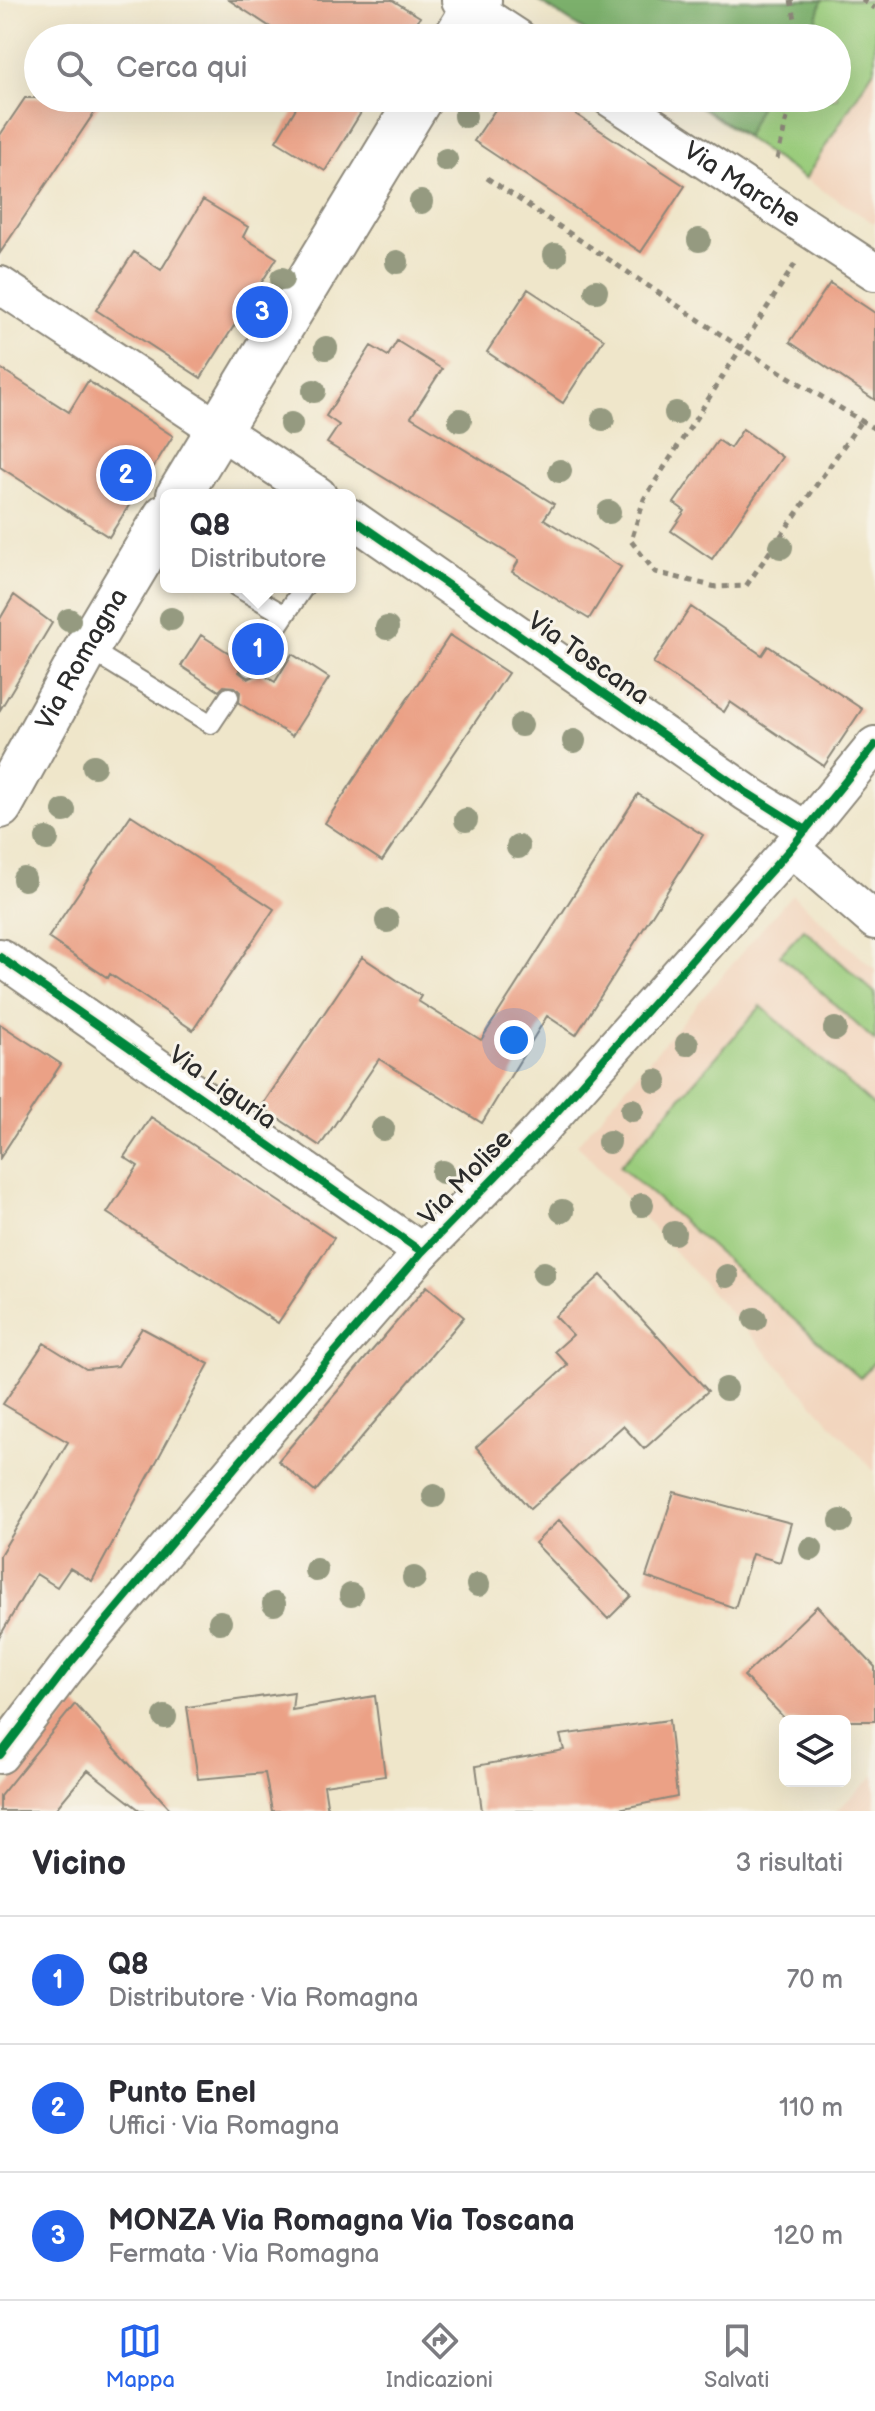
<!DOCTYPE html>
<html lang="it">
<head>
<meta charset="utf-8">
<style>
	body { margin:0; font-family:"Balsamiq Sans",sans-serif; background:#f7f7f7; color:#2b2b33 }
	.controls { position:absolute; right:24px; bottom:24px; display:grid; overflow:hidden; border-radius:12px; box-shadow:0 8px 32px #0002 }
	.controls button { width:72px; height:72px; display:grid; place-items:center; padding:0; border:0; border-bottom:2px solid #e1e1e2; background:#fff; color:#2b2b33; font:40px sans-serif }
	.you { position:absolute; left:514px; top:1040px; width:28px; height:28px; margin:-20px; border:6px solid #fff; border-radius:50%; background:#1a73e8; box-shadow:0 0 0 12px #1a73e833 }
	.badge { display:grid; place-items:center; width:52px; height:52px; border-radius:50%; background:#2563eb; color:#fff; font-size:26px; font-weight:700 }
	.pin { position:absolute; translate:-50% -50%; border:4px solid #fff; box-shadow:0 2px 8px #0006 }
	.popup { position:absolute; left:160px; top:489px; width:196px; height:104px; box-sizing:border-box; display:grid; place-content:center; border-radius:12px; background:#fff; filter:drop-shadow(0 2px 6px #0005); font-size:26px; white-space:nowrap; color:#7c7c81 }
	.popup b { font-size:30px; color:#2b2b33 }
	.popup::after { content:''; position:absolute; left:50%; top:100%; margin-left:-16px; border:16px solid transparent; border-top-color:#fff }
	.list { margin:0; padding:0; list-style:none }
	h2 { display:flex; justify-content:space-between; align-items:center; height:104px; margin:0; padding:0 32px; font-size:34px }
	h2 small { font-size:26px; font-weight:400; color:#7c7c81 }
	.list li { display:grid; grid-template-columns:52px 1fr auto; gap:24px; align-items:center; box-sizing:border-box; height:128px; padding:0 32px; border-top:2px solid #e1e1e2 }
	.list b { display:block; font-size:30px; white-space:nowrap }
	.list p { margin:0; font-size:26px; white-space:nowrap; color:#7c7c81 }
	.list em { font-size:26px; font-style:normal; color:#7c7c81 }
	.icon { flex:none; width:44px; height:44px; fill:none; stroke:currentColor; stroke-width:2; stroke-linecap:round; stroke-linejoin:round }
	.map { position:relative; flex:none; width:875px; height:1811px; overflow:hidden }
	.search { position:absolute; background:#fff; box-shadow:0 8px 32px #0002; left:24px; right:24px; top:24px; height:88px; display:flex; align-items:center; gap:20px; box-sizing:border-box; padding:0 28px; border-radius:44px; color:#7c7c81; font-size:30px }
	.sheet { height:488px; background:#fff }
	nav { display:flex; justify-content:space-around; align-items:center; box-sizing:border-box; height:112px; border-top:2px solid #e1e1e2; background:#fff; font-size:22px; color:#7c7c81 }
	nav a { display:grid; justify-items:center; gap:4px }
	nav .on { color:#2563eb }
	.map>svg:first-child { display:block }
</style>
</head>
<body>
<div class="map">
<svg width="875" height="1811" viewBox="0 0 875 1811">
	<rect width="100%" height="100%" fill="#f7f3e8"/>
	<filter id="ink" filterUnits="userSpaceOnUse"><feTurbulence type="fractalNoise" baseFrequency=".0125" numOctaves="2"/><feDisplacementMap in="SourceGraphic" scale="16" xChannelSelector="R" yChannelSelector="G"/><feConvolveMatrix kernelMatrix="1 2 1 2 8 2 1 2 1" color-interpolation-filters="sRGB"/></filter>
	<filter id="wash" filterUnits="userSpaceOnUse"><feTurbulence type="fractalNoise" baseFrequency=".006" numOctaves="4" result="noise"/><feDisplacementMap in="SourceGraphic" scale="32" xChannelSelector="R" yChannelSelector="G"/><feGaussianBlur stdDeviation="1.8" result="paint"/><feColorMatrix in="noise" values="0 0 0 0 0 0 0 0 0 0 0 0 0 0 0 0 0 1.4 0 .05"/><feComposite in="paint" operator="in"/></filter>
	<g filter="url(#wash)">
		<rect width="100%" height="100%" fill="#efe6ca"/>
		<path fill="#f2d5be" d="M875,67V224L805,179Z
			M792,894L875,970V1472L577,1144Z
			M875,1775V1811H836Z"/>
		<path fill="#9acc7c" stroke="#627c54" stroke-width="2" d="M537,0H875V67L805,179L688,98H837V38H596Z
			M804,929L875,993V1041L780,955Z
			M761,1006L875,1107V1361L860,1378L620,1166Z"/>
		<path fill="#7bb06c" stroke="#536e4c" stroke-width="2" d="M537,0H822L812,38H596Z
			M688,98H763L746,136Z"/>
		<g id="blocks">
			<path fill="#eba186" d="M229,0H392L420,17L407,38H287Z
				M25,98H104L0,253V135Z
				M302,98H370L325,171L276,141Z
				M503,98H551L685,186L641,252L474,141Z
				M203,200L248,227L243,237L277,258L201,378L96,310L134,252L161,270Z
				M830,283L875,313V400L790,342Z
				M528,289L604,339L563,403L487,352Z
				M397,341L442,369L411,417L554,504L544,519L621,567L589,619L512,572L519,560L327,443L339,425L326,416L371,346L388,356Z
				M0,368L69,412L88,381L173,436L109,537L0,467Z
				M743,429L782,457L712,559L671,531L685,511L674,503L718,440L730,448Z
				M14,595L52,623L0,710V619Z
				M691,607L762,655L768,646L862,709L824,766L730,702L724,712L653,663Z
				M201,635L240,660L239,672L248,679L260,673L275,682L292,654L329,678L292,736L239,703L240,692L235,687L224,686L219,691L181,666Z
				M450,635L508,673L382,861L325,823Z
				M638,794L703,835L576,1035L547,1016L482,1123L379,1059L320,1146L261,1107L362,957L421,996L418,1001L481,1040Z
				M131,815L274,909L193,1030L110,974L108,978L48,938Z
				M0,1024L61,1064L0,1158Z
				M151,1117L334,1238L278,1323L107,1213L138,1166L124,1157Z
				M601,1275L708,1391L644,1449L623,1426L530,1509L476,1447L568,1365L555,1351L573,1335L555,1316Z
				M427,1286L464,1317L315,1492L278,1461Z
				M142,1328L209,1364L92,1581L70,1568L57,1587L36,1574L0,1636V1555L68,1442L3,1404L44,1343L86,1369L118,1366Z
				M674,1492L791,1523L780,1562L752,1554L735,1608L646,1577Z
				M559,1520L631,1596L608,1619L535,1543Z
				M817,1606L875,1667V1721H787L744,1676Z
				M294,1692L292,1710L375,1696L385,1776L324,1785L328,1811H272L265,1773L198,1779L187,1707Z
				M75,1704L172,1811H141L88,1770L54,1811H0V1796Z
				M669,1720L677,1797L609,1811H482L476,1766L564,1750L560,1735Z"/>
		</g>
	</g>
	<g filter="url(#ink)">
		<use href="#blocks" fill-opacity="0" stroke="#8d887a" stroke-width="2"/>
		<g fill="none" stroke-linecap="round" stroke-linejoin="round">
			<defs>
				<path id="service" d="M237,587L285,615
					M87,648L211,724L229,697
					M250,667L304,587"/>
				<g id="minor">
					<path d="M460,0L518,38"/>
					<path id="s1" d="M610,98L875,272"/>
					<path d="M0,285L318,495"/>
					<path d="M350,517L747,793L806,830"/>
					<path d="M791,848L875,921"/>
					<path d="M0,957L422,1252"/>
					<path d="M0,1755L68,1666L242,1459L422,1252L538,1133L791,848L875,745"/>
				</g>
				<g id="tertiary">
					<path d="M456,38L479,0"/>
					<path d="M179,495L420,98"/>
					<path id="s2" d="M0,806L87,648L166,516"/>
				</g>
			</defs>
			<use href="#service" stroke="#8d887a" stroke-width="22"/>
			<use href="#minor" stroke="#8d887a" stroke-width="40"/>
			<use href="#tertiary" stroke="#8d887a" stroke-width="48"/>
			<path stroke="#8d887a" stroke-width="5" stroke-dasharray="6 6" stroke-linecap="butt" d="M791,0L799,38
				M862,0L875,8
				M777,159L792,98
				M487,178L741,348L875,429
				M795,264L644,499L631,541L655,572L716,587L746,586L861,421"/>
			<use href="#service" stroke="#fff" stroke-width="18"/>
			<use href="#minor" stroke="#fff" stroke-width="36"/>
			<use href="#tertiary" stroke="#fff" stroke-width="44"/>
			<defs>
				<path id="cycleway" d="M350,517L747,793L806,830
					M0,957L422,1252
					M0,1755L68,1666L242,1459L422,1252L538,1133L791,848L875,745"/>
			</defs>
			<use href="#cycleway" stroke="#f7f3e8" stroke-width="13"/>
			<use href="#cycleway" stroke="#00873e" stroke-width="8"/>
		</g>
		<g fill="#959a80">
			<circle cx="465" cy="116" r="12"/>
			<circle cx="446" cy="160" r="12"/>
			<circle cx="421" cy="202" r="12"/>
			<circle cx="699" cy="240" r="12"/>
			<circle cx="555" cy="255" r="12"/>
			<circle cx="397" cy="262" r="12"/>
			<circle cx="282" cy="279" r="12"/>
			<circle cx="596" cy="291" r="12"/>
			<circle cx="326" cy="348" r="12"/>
			<circle cx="314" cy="391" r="12"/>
			<circle cx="676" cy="413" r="12"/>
			<circle cx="603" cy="419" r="12"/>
			<circle cx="460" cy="420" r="12"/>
			<circle cx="291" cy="424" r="12"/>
			<circle cx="560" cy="471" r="12"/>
			<circle cx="609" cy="512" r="12"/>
			<circle cx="781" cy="547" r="12"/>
			<circle cx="171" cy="619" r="12"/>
			<circle cx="69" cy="620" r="12"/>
			<circle cx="387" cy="628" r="12"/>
			<circle cx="521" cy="725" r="12"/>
			<circle cx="574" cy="741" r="12"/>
			<circle cx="94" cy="766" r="12"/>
			<circle cx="64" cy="811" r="12"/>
			<circle cx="466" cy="820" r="12"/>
			<circle cx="47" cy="839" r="12"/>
			<circle cx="518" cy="847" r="12"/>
			<circle cx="24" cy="879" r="12"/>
			<circle cx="387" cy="921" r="12"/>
			<circle cx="835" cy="1029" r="12"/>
			<circle cx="687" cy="1044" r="12"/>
			<circle cx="656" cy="1081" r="12"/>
			<circle cx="632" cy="1110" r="12"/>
			<circle cx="383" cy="1129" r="12"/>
			<circle cx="609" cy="1142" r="12"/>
			<circle cx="443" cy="1172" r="12"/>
			<circle cx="642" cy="1205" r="12"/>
			<circle cx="562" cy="1211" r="12"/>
			<circle cx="674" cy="1233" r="12"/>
			<circle cx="544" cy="1273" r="12"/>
			<circle cx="727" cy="1276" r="12"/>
			<circle cx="755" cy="1319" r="12"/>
			<circle cx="726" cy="1389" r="12"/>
			<circle cx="434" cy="1496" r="12"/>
			<circle cx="841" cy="1521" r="12"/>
			<circle cx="811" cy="1549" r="12"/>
			<circle cx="316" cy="1570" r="12"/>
			<circle cx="414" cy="1578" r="12"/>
			<circle cx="478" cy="1585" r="12"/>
			<circle cx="351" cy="1595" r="12"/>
			<circle cx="274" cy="1604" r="12"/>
			<circle cx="220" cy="1622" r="12"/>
			<circle cx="165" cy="1717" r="12"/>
		</g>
	</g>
	<g text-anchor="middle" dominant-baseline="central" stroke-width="6" stroke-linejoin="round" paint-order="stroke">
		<g font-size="26" fill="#2b2b2b" stroke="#f7f3e8">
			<text stroke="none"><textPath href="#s1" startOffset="158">Via Marche</textPath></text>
			<text transform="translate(588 659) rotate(35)">Via Toscana</text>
			<text stroke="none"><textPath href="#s2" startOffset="168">Via Romagna</textPath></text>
			<text transform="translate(222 1088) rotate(35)">Via Liguria</text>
			<text transform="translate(466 1178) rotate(-46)">Via Molise</text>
		</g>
	</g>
</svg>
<div class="controls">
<button><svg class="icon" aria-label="layers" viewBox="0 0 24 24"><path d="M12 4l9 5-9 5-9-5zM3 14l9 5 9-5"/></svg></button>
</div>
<div class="you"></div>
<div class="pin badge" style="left:258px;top:649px">1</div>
<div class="popup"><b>Q8</b>Distributore</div>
<div class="pin badge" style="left:126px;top:475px">2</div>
<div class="pin badge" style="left:262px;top:312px">3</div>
<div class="search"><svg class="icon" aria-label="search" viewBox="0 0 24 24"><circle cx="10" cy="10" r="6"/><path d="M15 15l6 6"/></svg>Cerca qui</div>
</div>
<section class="sheet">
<h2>Vicino<small>3 risultati</small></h2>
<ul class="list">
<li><span class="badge">1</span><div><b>Q8</b><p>Distributore · Via Romagna</p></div><em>70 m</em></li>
<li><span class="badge">2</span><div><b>Punto Enel</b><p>Uffici · Via Romagna</p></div><em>110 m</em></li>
<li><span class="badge">3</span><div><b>MONZA Via Romagna Via Toscana</b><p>Fermata · Via Romagna</p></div><em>120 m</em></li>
</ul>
</section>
<nav>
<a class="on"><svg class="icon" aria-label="map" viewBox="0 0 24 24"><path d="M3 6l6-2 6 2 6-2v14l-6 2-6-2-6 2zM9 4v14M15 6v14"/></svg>Mappa</a>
<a><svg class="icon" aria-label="directions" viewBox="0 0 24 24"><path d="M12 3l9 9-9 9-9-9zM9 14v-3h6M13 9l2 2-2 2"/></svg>Indicazioni</a>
<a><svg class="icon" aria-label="saved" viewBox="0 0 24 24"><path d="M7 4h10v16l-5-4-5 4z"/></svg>Salvati</a>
</nav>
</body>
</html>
